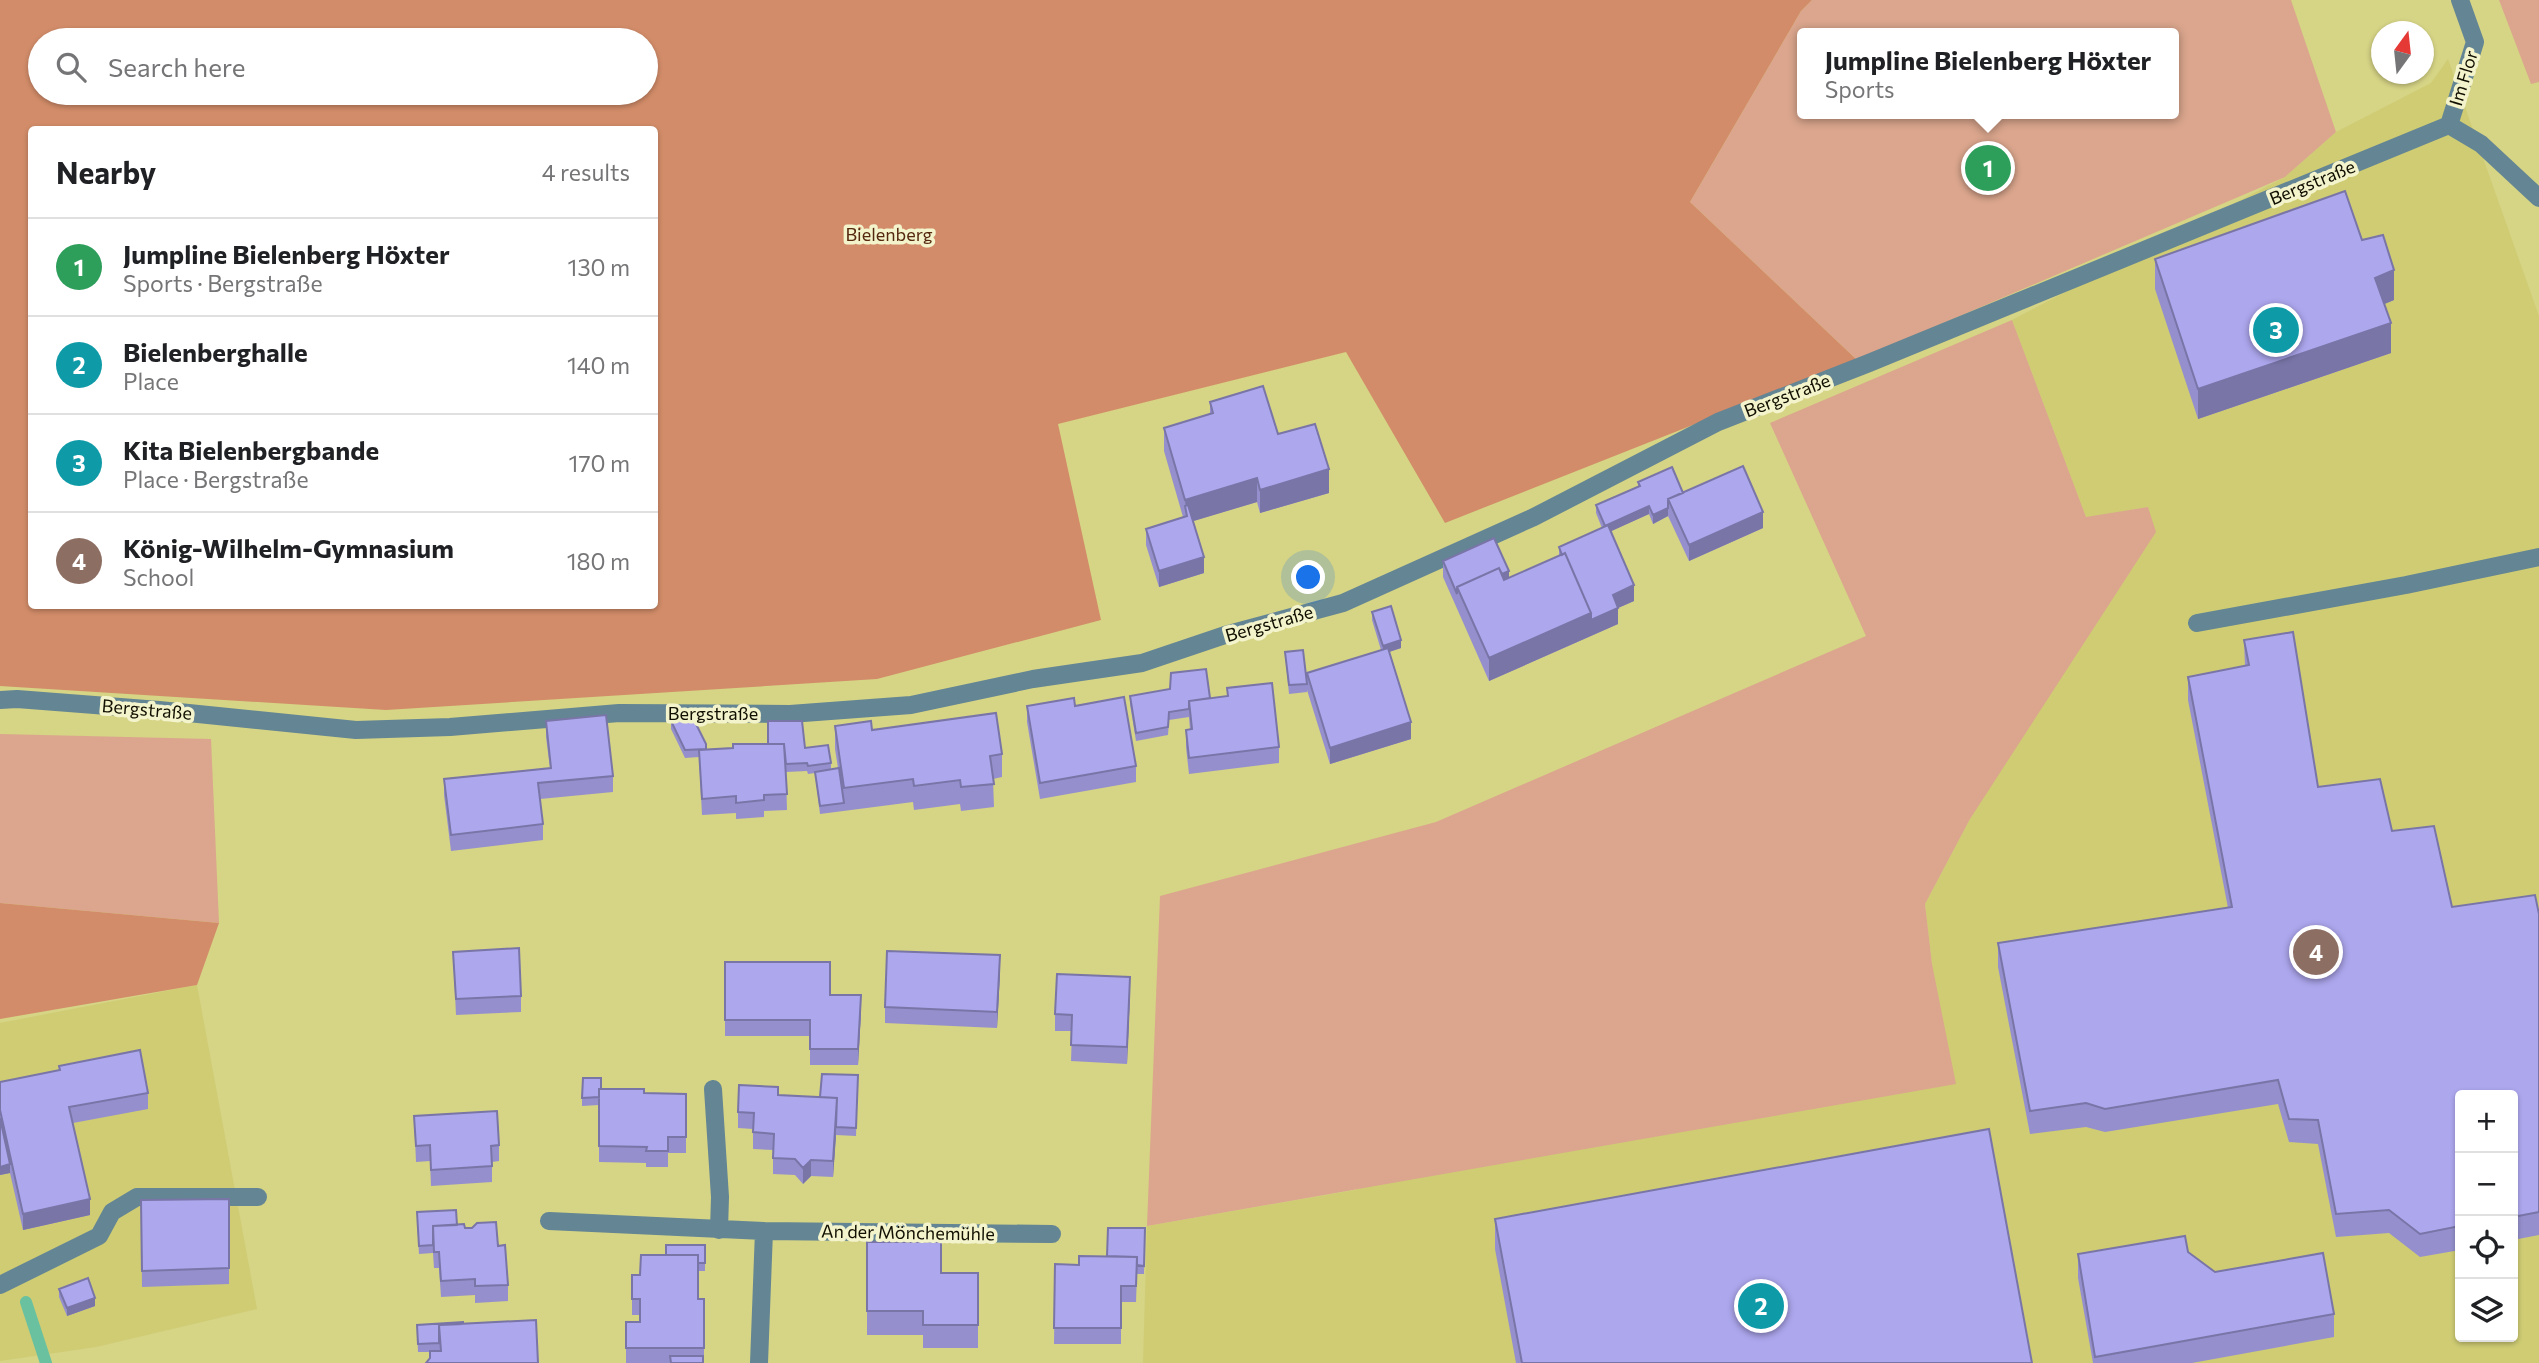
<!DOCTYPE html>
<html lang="en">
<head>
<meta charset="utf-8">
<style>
	body { margin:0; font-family:Commissioner,sans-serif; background:#f6f6f6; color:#202124 }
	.controls { position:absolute; right:21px; bottom:21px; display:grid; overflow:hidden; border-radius:7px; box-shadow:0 2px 5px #0004 }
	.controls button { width:63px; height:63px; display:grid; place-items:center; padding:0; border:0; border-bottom:2px solid #e0e0e0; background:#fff; color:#202124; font:35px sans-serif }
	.compass { position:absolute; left:2371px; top:21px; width:63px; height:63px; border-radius:50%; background:#fff; box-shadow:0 2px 5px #0004; rotate:15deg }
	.you { position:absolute; left:1309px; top:578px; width:24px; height:24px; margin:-18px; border:5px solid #fff; border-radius:50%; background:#1a73e8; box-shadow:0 0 0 10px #1a73e833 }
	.badge { display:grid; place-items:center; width:46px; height:46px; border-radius:50%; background:#b45309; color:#fff; font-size:23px; font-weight:700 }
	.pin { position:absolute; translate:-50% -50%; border:4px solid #fff; box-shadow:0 2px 7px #0006 }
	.popup { position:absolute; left:1797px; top:28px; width:382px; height:91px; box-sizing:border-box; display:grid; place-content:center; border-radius:7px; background:#fff; filter:drop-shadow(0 2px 5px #0005); font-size:23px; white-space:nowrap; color:#757577 }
	.popup b { font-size:26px; color:#202124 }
	.popup::after { content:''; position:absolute; left:50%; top:100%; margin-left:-14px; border:14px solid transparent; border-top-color:#fff }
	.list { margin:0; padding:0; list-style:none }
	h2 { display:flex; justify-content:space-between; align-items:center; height:91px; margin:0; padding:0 28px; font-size:30px }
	h2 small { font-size:23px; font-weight:400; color:#757577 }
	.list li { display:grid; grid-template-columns:46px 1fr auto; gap:21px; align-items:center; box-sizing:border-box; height:98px; padding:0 28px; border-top:2px solid #e0e0e0 }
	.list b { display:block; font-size:26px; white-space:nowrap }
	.list p { margin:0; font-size:23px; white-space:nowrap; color:#757577 }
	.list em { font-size:23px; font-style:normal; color:#757577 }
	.icon { flex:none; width:38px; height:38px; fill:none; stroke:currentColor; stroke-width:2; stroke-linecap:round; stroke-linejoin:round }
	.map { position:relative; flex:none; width:2539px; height:1363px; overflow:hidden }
	.search { position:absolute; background:#fff; box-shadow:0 2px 5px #0004; left:28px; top:28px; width:630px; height:77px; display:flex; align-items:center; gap:18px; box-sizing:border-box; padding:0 24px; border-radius:38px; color:#757577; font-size:26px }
	.panel { position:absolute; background:#fff; box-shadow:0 2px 5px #0004; left:28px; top:126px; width:630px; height:483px; border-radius:7px }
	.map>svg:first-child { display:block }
</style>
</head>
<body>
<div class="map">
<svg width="2539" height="1363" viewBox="0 0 2539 1363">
	<rect width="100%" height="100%" fill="#d6d485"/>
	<path fill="#cfcc74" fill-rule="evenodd" d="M2448,59L2539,316V1363H1143L1147,1226L1355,1190L1932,964L1925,904L1970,819L2148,507L2086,518L2012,320L2285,177L2336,132L2431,83ZM2460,1095H2513V1337H2460Z
		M197,985L257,1309L96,1347L0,1361V1023Z"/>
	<path fill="#dba68d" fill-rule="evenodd" d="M1812,0H2291L2336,132L2285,177L1857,360L1690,202L1801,11ZM1802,33H2174V114H1802Z
		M2499,0H2539V82L2531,84Z
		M2012,320L2086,517L2148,507L2156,532L1970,819L1925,904L1932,964L1956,1084L1147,1226L1160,896L1436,822L1866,636L1770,423Z
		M0,734L211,739L219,923L0,903Z"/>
	<path fill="#d28c69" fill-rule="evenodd" d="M0,0H1812L1801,11L1690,202L1857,360L1445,523L1346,352L1058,424L1101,620L877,679L386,710L0,686ZM40,40H646V93H40ZM32,130H654V606H32Z
		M0,903L219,923L197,985L0,1019Z"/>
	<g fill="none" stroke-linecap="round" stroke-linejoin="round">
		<path stroke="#6ac1a0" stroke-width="12" d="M26,1302L46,1363"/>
		<path stroke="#638594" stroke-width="18" d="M2460,0L2475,42L2449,125L2481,144L2539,198
			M2197,623L2406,585L2539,557
			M0,700L17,699L159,710L356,730L450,727L619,713L790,714L911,705L1033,679L1142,663L1225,635L1343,603L1534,517L1718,422L1869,363L2449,125
			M713,1089L720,1197L719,1230
			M549,1221L764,1231
			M0,1285L99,1236L112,1212L137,1197H258
			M759,1363L764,1231L1052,1234"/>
	</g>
	<path fill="#9590cd" d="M2362,240L2394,300L2384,304L2391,353L2198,419L2155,289V259Z
		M1210,402L1278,434L1329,493L1260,513L1257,502L1193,521L1204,573L1159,587L1146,545V529L1183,517L1164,451V428L1210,414Z
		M1638,482L1683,493L1763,528L1689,561L1668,516L1653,524L1649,514L1611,531L1634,601L1618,608V624L1489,681L1443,577V561L1509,578L1559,556V547L1602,528L1596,513V505L1638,486Z
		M1372,612L1401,648L1389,652L1411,739L1330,764L1307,690V692L1289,694L1285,652L1307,683V673L1381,650L1372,620Z
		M2244,640L2318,787L2392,831L2452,907L2539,914V1235L2513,1240V1095H2460V1250L2420,1257L2389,1233L2336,1237L2318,1144L2289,1142L2278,1104L2105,1132L2086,1127L2030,1134L1998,967V943L2228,908L2188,700V677L2245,666Z
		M1227,688L1279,747V763L1189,774L1186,747V730H1190L1189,717L1169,720L1168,735L1136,741L1130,704V696L1210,698L1227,696Z
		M1027,706H1075L1136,766V782L1040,799L1027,722Z
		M546,721L613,776V792L540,799L543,824V840L451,851L444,795V779L550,768L546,737Z
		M671,721L706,749L805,748L831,763V769L838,768L835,749V726L872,730L1002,754V777L993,779L994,807L961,811L960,804L914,810L913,802L820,814L815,773L808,774L807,771L786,772L787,810L764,811V817L736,819V813L702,815L699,757L685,758L671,729Z
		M453,952L521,996V1012L456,1015Z
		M725,962L830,995L861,1011L858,1065H810V1036H725Z
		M1000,972L997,1028L885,1023V1007Z
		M1130,993L1127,1064L1071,1061L1072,1031H1055V1014Z
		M59,1066L148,1093V1109L73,1123L90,1215L23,1230L10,1173L0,1175V1082L59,1070Z
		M858,1075L856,1136L836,1135L833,1177L811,1176L803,1184L795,1175L773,1174V1150L753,1149V1129L738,1128V1112L778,1095L820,1097Z
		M601,1089L644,1093L686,1094V1153H668V1167H646V1163L599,1162V1105L582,1106V1098Z
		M414,1116L499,1145V1161L492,1162V1182L431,1186L430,1161L416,1162Z
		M229,1199V1284L142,1287L141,1200Z
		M1495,1219L2032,1363H1516L1495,1249Z
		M417,1221L457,1225L498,1246L508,1285V1301L475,1303V1295L441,1297L439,1268H434L433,1253L419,1254Z
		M1145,1228L1144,1274H1137L1136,1302H1121V1344H1054L1055,1264L1079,1265L1107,1256Z
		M867,1242L941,1273H978V1348H923V1335H867Z
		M705,1245V1271H698V1299H704V1363H626V1322H640V1315H632V1275H640L666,1255Z
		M2188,1252L2215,1272L2334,1314V1337L2192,1363H2093L2078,1278V1254Z
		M59,1289L95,1306L67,1316L59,1297Z
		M536,1320L430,1359V1352H418L417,1325L463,1324Z"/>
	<path fill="#7975a7" d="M2394,270V300L2375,308V278Z
		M2391,323V353L2198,419V389Z
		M1329,469V493L1260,513V490Z
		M1257,478V502L1187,523L1185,500Z
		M1649,506V514L1605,534V526Z
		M1668,508V516L1653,524V515Z
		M1763,512V528L1689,561V545Z
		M1204,557V573L1159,587V571Z
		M1509,571V587L1460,593Z
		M1634,585V601L1618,608V624L1489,681V658L1591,613L1613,595Z
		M1401,640V648L1383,654V646Z
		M1411,722V739L1330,764V748Z
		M1000,955V972L997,1028V1012Z
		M1130,977V993L1127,1064V1047Z
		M861,995V1011L858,1065V1049Z
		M836,1127V1135L833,1177V1161Z
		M811,1160V1176L803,1184V1168Z
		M10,1164V1173L0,1175V1167Z
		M90,1199V1215L23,1230V1214Z
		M95,1298V1306L67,1316V1308Z"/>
	<path fill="#ada7ee" stroke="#7975a7" stroke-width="2" d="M2345,191L2362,240L2383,235L2394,270L2375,278L2391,323L2198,389L2155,259Z
		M1263,386L1278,434L1315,424L1329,469L1260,490L1257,478L1185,500L1164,428L1213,413L1210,402Z
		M1743,466L1763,512L1689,545L1668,499Z
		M1672,467L1683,493L1668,499V508L1653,515L1649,506L1605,526L1596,505L1640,486L1638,482Z
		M1188,505L1204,557L1159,571L1146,529L1187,516L1185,506Z
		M1608,525L1634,585L1613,595L1618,608L1591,620V613L1565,553L1562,555L1559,547Z
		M1494,538L1509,571L1502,574L1499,568L1457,587V594L1443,561Z
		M1565,553L1591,613L1489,658L1457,587L1499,568L1504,580Z
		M1391,606L1401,640L1383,646L1372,612Z
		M2293,632L2318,787L2380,779L2392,831L2434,826L2452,907L2535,895L2539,914V1212L2513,1217V1095H2460V1226L2420,1234L2389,1210L2336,1214L2318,1120L2289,1119L2278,1080L2105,1109L2086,1103L2030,1111L1998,943L2232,907L2188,677L2249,665L2244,640Z
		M1388,648L1411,722L1330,748L1307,673Z
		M1303,650L1307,684L1289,685L1285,652Z
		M1206,669L1210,698L1189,701V709L1169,712L1168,727L1136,733L1130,696L1170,689L1171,673Z
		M1272,683L1279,747L1189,758L1186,730L1192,729L1189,701L1228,696L1227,688Z
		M1124,697L1136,766L1040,783L1027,706L1074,698L1075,706Z
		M996,713L1002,754L990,756L994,784L961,787L960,780L914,786L913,779L844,788L835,726L871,721L872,730Z
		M606,715L613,776L538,783L543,824L451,835L444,779L551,768L546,721Z
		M694,720L706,744V749L685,750L671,721Z
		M768,721H802L805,748L828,745L831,763L808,766L807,763L786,764L784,744H768Z
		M733,744H784L787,794L764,795V800L736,803V796L702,799L699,750L733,748Z
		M839,768L844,803L820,806L815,772Z
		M519,948L521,996L456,999L453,952Z
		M887,951L1000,955L997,1012L885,1007Z
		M725,962H830V995H861L858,1049H810V1020H725Z
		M1057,974L1130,977L1127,1047L1071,1045L1072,1015L1055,1014Z
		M140,1050L148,1093L69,1107L90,1199L23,1214L0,1110V1082L60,1070L59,1066Z
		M822,1074L858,1075L856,1128L836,1127L837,1098L820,1097Z
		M583,1078H601V1089H599V1097L582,1098Z
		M739,1085L778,1087V1095L837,1098L833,1161L811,1160L803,1168L795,1159L773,1158L774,1134L753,1132L754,1113L738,1112Z
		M599,1089H644V1093L686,1094V1137H668V1151H646L647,1147L599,1146Z
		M497,1111L499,1145L491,1146L492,1166L431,1170L430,1145L416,1146L414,1116Z
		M0,1118L10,1164L0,1167Z
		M1989,1129L2032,1363H1522L1495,1219Z
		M229,1199V1268L142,1271L141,1200Z
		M456,1210L457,1225L433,1226V1245L419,1246L417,1212Z
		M496,1222L498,1246L505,1245L508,1285L475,1286V1279L441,1281L439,1252H434L433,1226L464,1224L465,1228H472L477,1223Z
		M1108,1228H1145L1144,1266L1137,1265V1257L1107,1256Z
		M2185,1236L2188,1252L2215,1272L2323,1253L2334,1314L2095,1357L2078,1254Z
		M867,1242H941V1273H978V1325H923V1311H867Z
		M666,1245H705V1263H698V1255H666Z
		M641,1255H698V1299H704V1348H626V1322H640V1299H632V1275H640Z
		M1079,1256L1137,1257L1136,1286H1121V1328H1054L1055,1264L1079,1265Z
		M88,1278L95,1298L67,1308L59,1289Z
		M536,1320L538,1363H426L430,1358V1351H441L439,1325Z
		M463,1322V1324L439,1325V1343L418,1344L417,1325Z
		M670,1356H703V1363H671Z"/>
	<g text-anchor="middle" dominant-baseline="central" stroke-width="7" stroke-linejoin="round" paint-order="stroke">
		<g font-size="18" fill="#100f00" stroke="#f3f3cc">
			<text transform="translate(2463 78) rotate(-73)">Im Flor</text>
			<text transform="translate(2312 182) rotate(-22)">Bergstraße</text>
			<text transform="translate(1787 395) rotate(-21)">Bergstraße</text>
			<text transform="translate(1269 623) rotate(-16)">Bergstraße</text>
			<text transform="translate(147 709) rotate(5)">Bergstraße</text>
			<text x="713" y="713">Bergstraße</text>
			<text transform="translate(908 1232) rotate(1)">An der Mönchemühle</text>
		</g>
		<g font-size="18" fill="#55270d" stroke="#f3f3cc">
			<text x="889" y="234">Bielenberg</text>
		</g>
	</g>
</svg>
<div class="controls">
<button>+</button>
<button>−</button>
<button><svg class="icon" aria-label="locate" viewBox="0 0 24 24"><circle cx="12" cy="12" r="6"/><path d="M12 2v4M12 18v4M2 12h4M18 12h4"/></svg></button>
<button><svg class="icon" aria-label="layers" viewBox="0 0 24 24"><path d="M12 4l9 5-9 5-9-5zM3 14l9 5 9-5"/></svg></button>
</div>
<svg class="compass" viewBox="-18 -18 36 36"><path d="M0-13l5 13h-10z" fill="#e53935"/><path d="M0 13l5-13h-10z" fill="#757577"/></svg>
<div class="you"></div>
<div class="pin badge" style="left:1988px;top:168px;background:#2e9e5b">1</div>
<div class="popup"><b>Jumpline Bielenberg Höxter</b>Sports</div>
<div class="pin badge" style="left:1761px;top:1306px;background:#0f9aa8">2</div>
<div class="pin badge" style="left:2276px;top:330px;background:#0f9aa8">3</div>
<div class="pin badge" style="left:2316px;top:952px;background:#8d6e63">4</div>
<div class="search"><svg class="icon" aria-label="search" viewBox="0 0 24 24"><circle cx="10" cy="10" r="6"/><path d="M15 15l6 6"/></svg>Search here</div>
<section class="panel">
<h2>Nearby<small>4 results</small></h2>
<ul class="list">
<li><span class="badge" style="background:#2e9e5b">1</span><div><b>Jumpline Bielenberg Höxter</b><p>Sports · Bergstraße</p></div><em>130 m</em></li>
<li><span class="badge" style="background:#0f9aa8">2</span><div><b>Bielenberghalle</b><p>Place</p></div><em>140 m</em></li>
<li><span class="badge" style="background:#0f9aa8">3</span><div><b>Kita Bielenbergbande</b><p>Place · Bergstraße</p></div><em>170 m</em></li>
<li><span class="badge" style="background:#8d6e63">4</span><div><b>König-Wilhelm-Gymnasium</b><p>School</p></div><em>180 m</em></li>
</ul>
</section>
</div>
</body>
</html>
